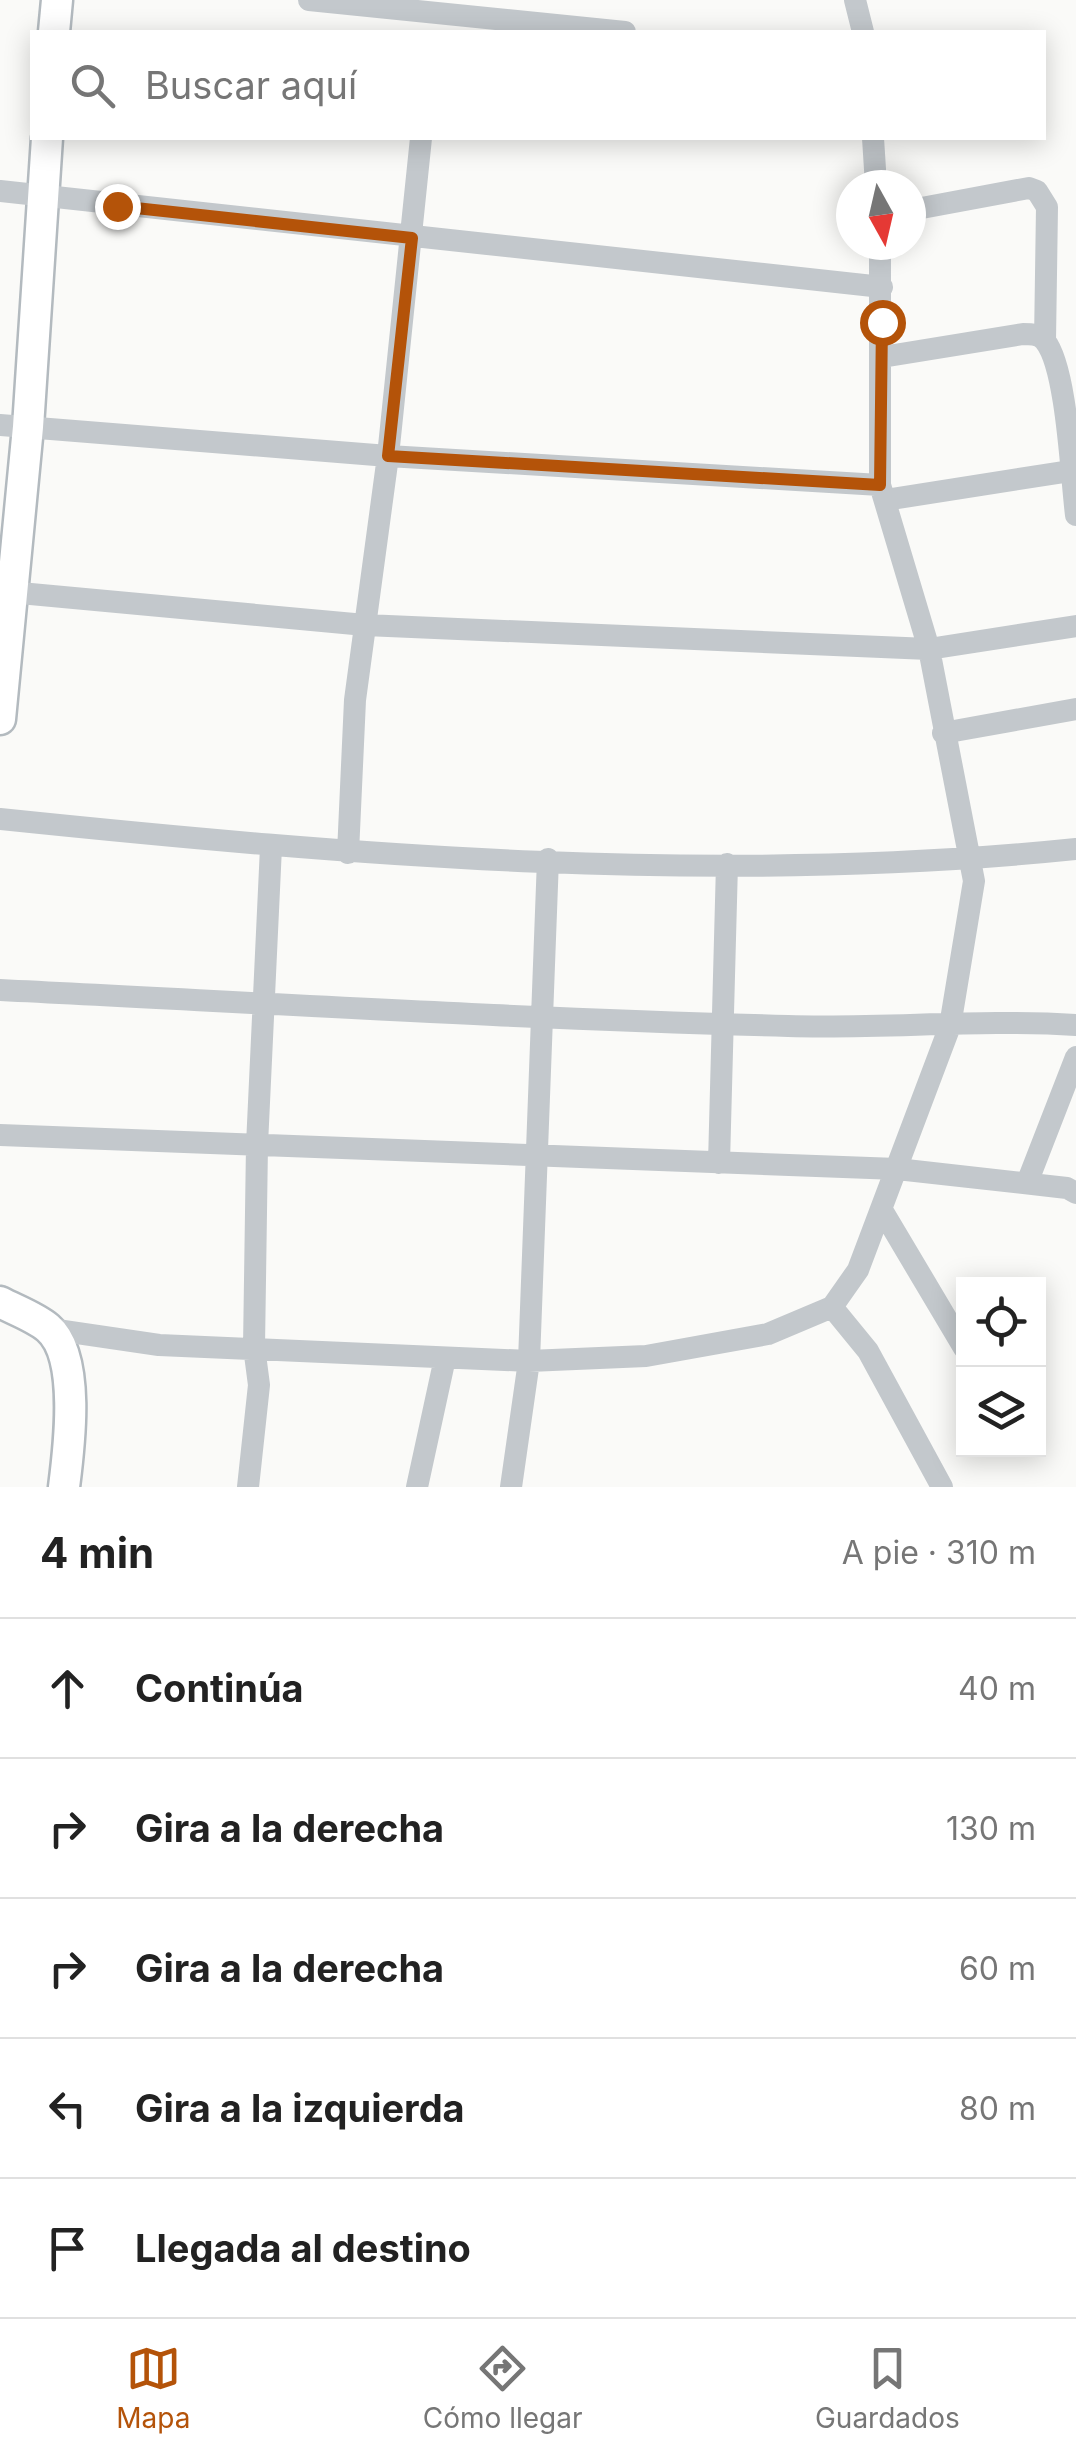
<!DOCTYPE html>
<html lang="es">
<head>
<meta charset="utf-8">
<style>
	body { margin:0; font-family:Inter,sans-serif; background:#f6f6f6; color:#222 }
	.controls { position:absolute; right:30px; bottom:30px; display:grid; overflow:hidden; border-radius:0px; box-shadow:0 5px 25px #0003 }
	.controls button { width:90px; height:90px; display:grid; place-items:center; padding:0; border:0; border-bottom:2px solid #e0e0e0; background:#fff; color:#222; font:50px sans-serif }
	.compass { position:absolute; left:836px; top:170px; width:90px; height:90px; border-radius:50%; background:#fff; box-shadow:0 5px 25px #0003; rotate:172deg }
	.stop { position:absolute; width:30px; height:30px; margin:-22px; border:8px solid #b45309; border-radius:50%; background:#fff }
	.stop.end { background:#b45309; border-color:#fff; box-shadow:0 2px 10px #0008 }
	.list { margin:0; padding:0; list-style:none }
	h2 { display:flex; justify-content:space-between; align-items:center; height:130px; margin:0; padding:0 40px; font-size:42px }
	h2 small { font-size:32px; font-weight:400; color:#767676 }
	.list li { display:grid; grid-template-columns:65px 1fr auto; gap:30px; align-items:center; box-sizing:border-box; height:140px; padding:0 40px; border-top:2px solid #e0e0e0 }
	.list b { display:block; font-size:38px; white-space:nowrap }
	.list em { font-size:32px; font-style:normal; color:#767676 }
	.icon { flex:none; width:55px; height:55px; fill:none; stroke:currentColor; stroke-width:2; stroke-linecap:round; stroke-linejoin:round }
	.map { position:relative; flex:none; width:1076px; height:1487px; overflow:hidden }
	.search { position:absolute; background:#fff; box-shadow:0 5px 25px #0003; left:30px; right:30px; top:30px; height:110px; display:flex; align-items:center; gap:25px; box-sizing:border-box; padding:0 35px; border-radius:0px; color:#767676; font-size:38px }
	.sheet { height:830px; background:#fff }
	nav { display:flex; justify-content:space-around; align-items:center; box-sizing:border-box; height:140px; border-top:2px solid #e0e0e0; background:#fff; font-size:28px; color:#767676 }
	nav a { display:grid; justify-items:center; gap:5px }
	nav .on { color:#b45309 }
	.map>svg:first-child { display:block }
</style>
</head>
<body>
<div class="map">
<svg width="1076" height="1487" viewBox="0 0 1076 1487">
	<rect width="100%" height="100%" fill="#fafaf8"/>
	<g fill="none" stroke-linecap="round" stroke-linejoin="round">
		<defs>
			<path id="secondary" d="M54,32L57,0
				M0,719L28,427L47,138
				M0,1302C15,1310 35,1317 48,1328C81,1356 69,1448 64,1487"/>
		</defs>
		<use href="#secondary" stroke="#b3babf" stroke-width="35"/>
		<path stroke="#c3c8cc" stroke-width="22" d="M309,0L625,32
			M855,0L863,32
			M873,138L876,185
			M0,191L882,287
			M911,210L1029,188L1037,191L1047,207L1045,341
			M882,357L1023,334C1031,334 1040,334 1045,341C1067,368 1071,476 1076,515
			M0,425L388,456L880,485
			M885,500L1076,470
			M9,592L365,625L929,649L1076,626
			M943,733L1076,709
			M0,819C357,856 718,886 1076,849
			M348,853L355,700L388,456L421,138
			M0,990C263,1003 525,1019 788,1026C884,1029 980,1019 1076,1025
			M0,1135L897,1169L1067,1188L1076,1193
			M719,1163L727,864
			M1027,1183L1076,1057
			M882,1210L964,1348
			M832,1307L868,1351L942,1487
			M50,1329L159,1345L529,1361L646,1356L768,1334L832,1307L858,1270L950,1026L974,881L929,649L880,485V245
			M248,1487L259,1385L254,1347L257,1145L271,847
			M417,1487L445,1358
			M511,1487L529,1361L548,859"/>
		<use href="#secondary" stroke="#fff" stroke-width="30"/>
	</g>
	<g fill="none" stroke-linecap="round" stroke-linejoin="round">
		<path stroke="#b45309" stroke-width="12" d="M117,206L412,238L388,456L880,485L882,322"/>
	</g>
</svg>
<div class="controls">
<button><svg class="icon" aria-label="locate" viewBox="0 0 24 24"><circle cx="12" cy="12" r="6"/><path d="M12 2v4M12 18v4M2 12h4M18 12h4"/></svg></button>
<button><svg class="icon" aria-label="layers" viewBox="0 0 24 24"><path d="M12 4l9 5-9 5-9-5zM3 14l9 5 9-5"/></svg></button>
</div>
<svg class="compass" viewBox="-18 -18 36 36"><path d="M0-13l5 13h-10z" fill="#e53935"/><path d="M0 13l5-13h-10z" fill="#767676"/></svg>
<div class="stop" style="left:882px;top:322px"></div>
<div class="stop end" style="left:117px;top:206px"></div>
<div class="search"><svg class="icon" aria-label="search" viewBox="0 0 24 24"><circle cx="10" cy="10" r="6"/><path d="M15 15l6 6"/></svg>Buscar aquí</div>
</div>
<section class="sheet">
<h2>4 min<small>A pie · 310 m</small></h2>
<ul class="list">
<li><svg class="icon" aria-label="ahead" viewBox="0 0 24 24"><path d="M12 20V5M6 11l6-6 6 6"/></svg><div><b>Continúa</b></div><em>40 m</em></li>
<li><svg class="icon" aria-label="right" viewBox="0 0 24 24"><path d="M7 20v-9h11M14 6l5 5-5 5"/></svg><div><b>Gira a la derecha</b></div><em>130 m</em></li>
<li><svg class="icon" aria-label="right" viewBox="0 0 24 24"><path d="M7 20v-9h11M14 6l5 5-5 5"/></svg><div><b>Gira a la derecha</b></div><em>60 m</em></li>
<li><svg class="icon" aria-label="left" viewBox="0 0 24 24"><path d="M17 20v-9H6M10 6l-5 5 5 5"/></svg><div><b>Gira a la izquierda</b></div><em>80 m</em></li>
<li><svg class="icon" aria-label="arrive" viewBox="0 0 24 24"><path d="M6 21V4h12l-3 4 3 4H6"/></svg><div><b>Llegada al destino</b></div></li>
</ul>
</section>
<nav>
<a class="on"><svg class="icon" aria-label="map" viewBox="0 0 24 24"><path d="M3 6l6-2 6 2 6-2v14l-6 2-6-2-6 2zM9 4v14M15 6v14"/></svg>Mapa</a>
<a><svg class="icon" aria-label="directions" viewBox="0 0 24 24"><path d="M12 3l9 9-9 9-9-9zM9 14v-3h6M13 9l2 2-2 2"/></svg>Cómo llegar</a>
<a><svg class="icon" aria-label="saved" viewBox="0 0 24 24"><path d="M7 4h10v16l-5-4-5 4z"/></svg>Guardados</a>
</nav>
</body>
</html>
